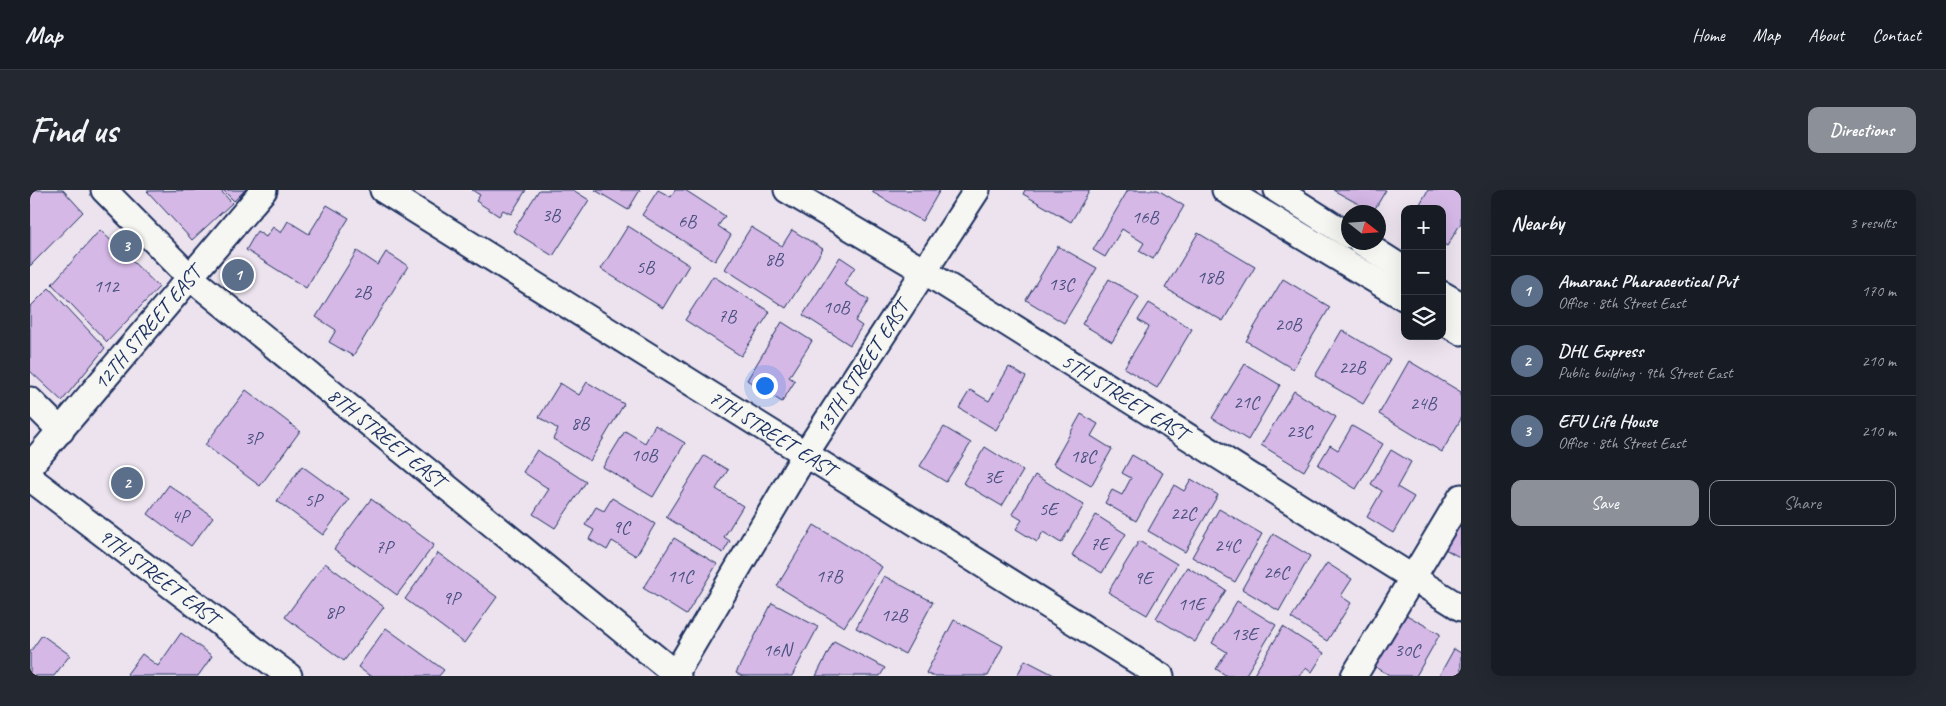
<!DOCTYPE html>
<html lang="en">
<head>
<meta charset="utf-8">
<style>
	body { margin:0; font-family:Caveat,sans-serif; background:#242831; color:#f1f3f6 }
	.controls { position:absolute; right:15px; top:15px; display:grid; overflow:hidden; border-radius:10px; box-shadow:0 5px 20px #0002 }
	.controls button { width:45px; height:45px; display:grid; place-items:center; padding:0; border:0; border-bottom:1px solid #363941; background:#171b24; color:#f1f3f6; font:25px sans-serif }
	.compass { position:absolute; left:1311px; top:15px; width:45px; height:45px; border-radius:50%; background:#171b24; box-shadow:0 5px 20px #0002; rotate:107deg }
	.you { position:absolute; left:734px; top:195px; width:18px; height:18px; margin:-12px; border:4px solid #fff; border-radius:50%; background:#1a73e8; box-shadow:0 0 0 8px #1a73e833 }
	.badge { display:grid; place-items:center; width:32px; height:32px; border-radius:50%; background:#8c9099; color:#fff; font-size:16px; font-weight:700 }
	.pin { position:absolute; translate:-50% -50%; border:2px solid #fff; box-shadow:0 1px 5px #0006 }
	.list { margin:0; padding:0; list-style:none }
	h2 { display:flex; justify-content:space-between; align-items:center; height:65px; margin:0; padding:0 20px; font-size:21px }
	h2 small { font-size:16px; font-weight:400; color:#9ea1a6 }
	.list li { display:grid; grid-template-columns:32px 1fr auto; gap:15px; align-items:center; box-sizing:border-box; height:70px; padding:0 20px; border-top:1px solid #363941 }
	.list b { display:block; font-size:19px; white-space:nowrap }
	.list p { margin:0; font-size:16px; white-space:nowrap; color:#9ea1a6 }
	.list em { font-size:16px; font-style:normal; color:#9ea1a6 }
	.actions { display:flex; gap:10px; padding:15px 20px }
	.actions a { flex:1; padding:11px 0; border:1px solid #8c9099; border-radius:10px; text-align:center; font-size:18px; color:#8c9099 }
	.actions .main { background:#8c9099; color:#fff }
	.icon { flex:none; width:28px; height:28px; fill:none; stroke:currentColor; stroke-width:2; stroke-linecap:round; stroke-linejoin:round }
	.map { position:relative; flex:none; width:1431px; height:486px; overflow:hidden; border-radius:10px }
	header { display:flex; align-items:center; gap:30px; box-sizing:border-box; height:70px; padding:0 25px; background:#171b24; border-bottom:1px solid #363941 }
	header strong { font-size:24px }
	nav { display:flex; gap:28px; margin-inline-start:auto; font-size:18px }
	.intro { display:flex; align-items:center; justify-content:space-between; box-sizing:border-box; height:120px; padding:0 30px }
	h1 { margin:0; font-size:35px }
	.button { padding:12px 22px; border-radius:10px; background:#8c9099; color:#fff; font-size:18px; font-weight:700 }
	main { display:flex; gap:30px; padding:0 30px }
	aside { flex:1; background:#171b24; border-radius:10px; box-shadow:0 5px 20px #0002 }
	.map>svg:first-child { display:block }
</style>
</head>
<body>
<header>
<strong>Map</strong>
<nav><a>Home</a><a>Map</a><a>About</a><a>Contact</a></nav>
</header>
<div class="intro"><h1>Find us</h1><a class="button">Directions</a></div>
<main>
<div class="map">
<svg width="1431" height="486" viewBox="0 0 1431 486">
	<rect width="100%" height="100%" fill="#ece3ee"/>
	<filter id="ink" filterUnits="userSpaceOnUse"><feTurbulence type="fractalNoise" baseFrequency=".02" numOctaves="2"/><feDisplacementMap in="SourceGraphic" scale="10" xChannelSelector="R" yChannelSelector="G"/><feConvolveMatrix kernelMatrix="1 2 1 2 8 2 1 2 1" color-interpolation-filters="sRGB"/></filter>
	<g filter="url(#ink)">
		<path fill="#d5b8e6" stroke="#1b2f5e" d="M0,0H33L53,22L0,76Z
			M190,0L202,13L162,50L117,1Z
			M193,0H215L204,11Z
			M442,0H496L481,24L473,20L469,26L446,11L450,5Z
			M509,0H543L559,10L523,66L483,41Z
			M565,0H610L598,20Z
			M628,0L641,7L645,0H655L695,26L688,36L701,45L685,71L612,25Z
			M844,0H910L892,31L842,2Z
			M995,0H1060L1041,32L993,4Z
			M1098,0H1128L1154,16L1123,69L1109,61L1114,53L1092,39L1075,67L1063,60Z
			M1303,0H1356L1343,22Z
			M1398,0H1431V33L1417,56L1412,53V19H1387Z
			M297,15L319,28L276,98L216,60L227,41L236,47L243,37L251,43L258,31L279,44Z
			M598,36L659,75L633,118L571,79Z
			M721,37L752,56L762,40L793,59L756,118L695,79Z
			M70,40L129,97L77,152L22,94Z
			M1168,43L1225,77L1193,131L1135,98Z
			M1028,56L1067,78L1034,133L996,110Z
			M327,61L348,75L356,62L378,76L323,166L299,152L306,140L286,127Z
			M810,67L825,77L814,94L839,110L825,131L832,136L820,155L773,125Z
			M683,86L740,122L711,166L655,130Z
			M1079,89L1109,107L1082,152L1052,134Z
			M1253,89L1300,117L1263,179L1216,151Z
			M19,98L75,158L32,211L0,181V117Z
			M1119,113L1162,139L1127,198L1094,178L1119,137L1108,130Z
			M752,132L782,151L759,187L765,191L752,212L717,190Z
			M1312,140L1360,169L1333,214L1285,186Z
			M1379,171L1431,202V229L1412,262L1349,224Z
			M1215,174L1250,195L1218,250L1182,228Z
			M979,177L996,187L966,240L929,218L940,200L959,211Z
			M557,192L594,214L560,271L523,249L528,239L509,227L530,193L549,205Z
			M216,200L270,241L230,296L175,255Z
			M1264,201L1306,227L1274,281L1231,255Z
			M1051,224L1068,234L1061,246L1082,259L1061,296L1023,274Z
			M625,235L655,253L623,307L573,277L595,241L615,253Z
			M1322,236L1353,254L1326,299L1288,275L1300,255L1308,260Z
			M914,237L941,253L916,292L890,276Z
			M955,257L993,281L972,316L933,293Z
			M507,260L556,292L525,338L503,324L519,299L493,282Z
			M1361,260L1381,272L1367,297L1384,307L1363,343L1337,327L1352,301L1341,294Z
			M1102,265L1133,283L1106,331L1075,313L1082,300L1092,305L1101,288L1092,283Z
			M674,266L698,280L686,299L713,316L694,347L700,351L693,363L636,327Z
			M272,276L319,310L293,345L247,311Z
			M1005,285L1054,315L1031,353L1013,342L1007,352L986,339L992,330L982,324Z
			M1161,289L1188,305L1155,362L1118,341L1144,295L1154,301Z
			M139,295L183,327L161,356L118,324Z
			M582,308L625,334L606,366L582,351L577,360L559,349L564,340L555,335L566,317L574,321Z
			M341,309L404,355L367,405L304,359Z
			M1189,319L1232,344L1205,392L1162,367Z
			M1066,325L1096,344L1072,383L1042,365Z
			M1431,330V368L1415,359Z
			M784,335L852,377L814,437L747,396Z
			M1243,344L1280,366L1249,421L1212,399Z
			M644,348L687,374L656,425L613,398Z
			M1109,351L1147,374L1117,425L1078,402Z
			M408,363L467,407L434,453L375,409Z
			M295,373L354,417L314,471L255,427Z
			M1297,373L1322,389L1311,406L1321,413L1297,451L1261,428Z
			M1157,377L1196,400L1165,452L1126,428Z
			M854,386L903,412L875,464L826,438Z
			M1207,411L1246,435L1215,486H1197L1186,479L1197,462L1182,453Z
			M742,413L788,437L762,486H712L706,483Z
			M1373,423L1410,444L1386,486H1361L1344,476Z
			M924,430L973,456L958,486H902L896,483Z
			M1253,437L1294,463L1282,482L1277,478L1268,486H1223Z
			M356,438L414,480L409,486H340L328,477Z
			M151,443L182,466L168,486H100L97,484L112,464L128,476Z
			M12,445L40,465L24,486H0V462Z
			M804,451L855,478L850,486H786Z
			M1424,459L1431,463V486H1409Z
			M995,470L1026,486H987Z"/>
		<g fill="none" stroke-linecap="round" stroke-linejoin="round">
			<defs>
				<g id="minor">
					<path id="s1" d="M74,0L160,87L648,486"/>
					<path id="s2" d="M353,0L1131,486"/>
					<path id="s3" d="M757,0L894,81L1431,418"/>
					<path d="M1195,0L1375,108"/>
					<path d="M1247,0L1318,45"/>
					<path d="M1331,52L1375,80"/>
					<path d="M1412,104L1431,115"/>
					<path d="M1412,131L1431,142"/>
					<path d="M0,210L31,241"/>
					<path id="s4" d="M0,276L234,0"/>
					<path id="s5" d="M0,288L259,486"/>
					<path id="s6" d="M644,486L776,263L947,0"/>
					<path d="M1324,486L1431,307"/>
				</g>
			</defs>
			<use href="#minor" stroke="#1b2f5e" stroke-width="29"/>
			<use href="#minor" stroke="#f6f6f2" stroke-width="25"/>
		</g>
	</g>
	<g text-anchor="middle" dominant-baseline="central" stroke-width="4" stroke-linejoin="round" paint-order="stroke">
		<g font-size="19" fill="#4a5180">
			<text x="521" y="25">3B</text>
			<text x="1115" y="27">16B</text>
			<text x="657" y="31">6B</text>
			<text x="744" y="69">8B</text>
			<text x="615" y="77">5B</text>
			<text x="1180" y="87">18B</text>
			<text x="1031" y="94">13C</text>
			<text x="76" y="96">112</text>
			<text x="332" y="102">2B</text>
			<text x="806" y="117">10B</text>
			<text x="697" y="126">7B</text>
			<text x="1258" y="134">20B</text>
			<text x="1322" y="177">22B</text>
			<text x="1216" y="212">21C</text>
			<text x="1393" y="213">24B</text>
			<text x="550" y="233">8B</text>
			<text x="1269" y="241">23C</text>
			<text x="223" y="248">3P</text>
			<text x="614" y="265">10B</text>
			<text x="1053" y="266">18C</text>
			<text x="963" y="287">3E</text>
			<text x="283" y="310">5P</text>
			<text x="1018" y="319">5E</text>
			<text x="1153" y="323">22C</text>
			<text x="150" y="326">4P</text>
			<text x="591" y="337">9C</text>
			<text x="1069" y="354">7E</text>
			<text x="1197" y="355">24C</text>
			<text x="354" y="357">7P</text>
			<text x="1246" y="382">26C</text>
			<text x="650" y="386">11C</text>
			<text x="799" y="386">17B</text>
			<text x="1113" y="388">9E</text>
			<text x="421" y="408">9P</text>
			<text x="1161" y="414">11E</text>
			<text x="304" y="422">8P</text>
			<text x="864" y="425">12B</text>
			<text x="1214" y="444">13E</text>
			<text x="747" y="460">16N</text>
			<text x="1377" y="460">30C</text>
		</g>
		<g font-size="21" fill="#1b2f5e" stroke="#f6f6f2">
			<text stroke="none"><textPath href="#s4" startOffset="181">12TH STREET EAST</textPath></text>
			<text stroke="none"><textPath href="#s6" startOffset="361">13TH STREET EAST</textPath></text>
			<text stroke="none"><textPath href="#s3" startOffset="396">5TH STREET EAST</textPath></text>
			<text stroke="none"><textPath href="#s2" startOffset="459">7TH STREET EAST</textPath></text>
			<text stroke="none"><textPath href="#s1" startOffset="376">8TH STREET EAST</textPath></text>
			<text stroke="none"><textPath href="#s5" startOffset="162">9TH STREET EAST</textPath></text>
		</g>
	</g>
</svg>
<div class="controls">
<button>+</button>
<button>−</button>
<button><svg class="icon" aria-label="layers" viewBox="0 0 24 24"><path d="M12 4l9 5-9 5-9-5zM3 14l9 5 9-5"/></svg></button>
</div>
<svg class="compass" viewBox="-18 -18 36 36"><path d="M0-13l5 13h-10z" fill="#e53935"/><path d="M0 13l5-13h-10z" fill="#9ea1a6"/></svg>
<div class="you"></div>
<div class="pin badge" style="left:208px;top:85px;background:#5c6f8a">1</div>
<div class="pin badge" style="left:97px;top:293px;background:#5c6f8a">2</div>
<div class="pin badge" style="left:96px;top:56px;background:#5c6f8a">3</div>
</div>
<aside>
<h2>Nearby<small>3 results</small></h2>
<ul class="list">
<li><span class="badge" style="background:#5c6f8a">1</span><div><b>Amarant Pharaceutical Pvt</b><p>Office · 8th Street East</p></div><em>170 m</em></li>
<li><span class="badge" style="background:#5c6f8a">2</span><div><b>DHL Express</b><p>Public building · 9th Street East</p></div><em>210 m</em></li>
<li><span class="badge" style="background:#5c6f8a">3</span><div><b>EFU Life House</b><p>Office · 8th Street East</p></div><em>210 m</em></li>
</ul>
<div class="actions"><a class="main">Save</a><a>Share</a></div>
</aside>
</main>
</body>
</html>
